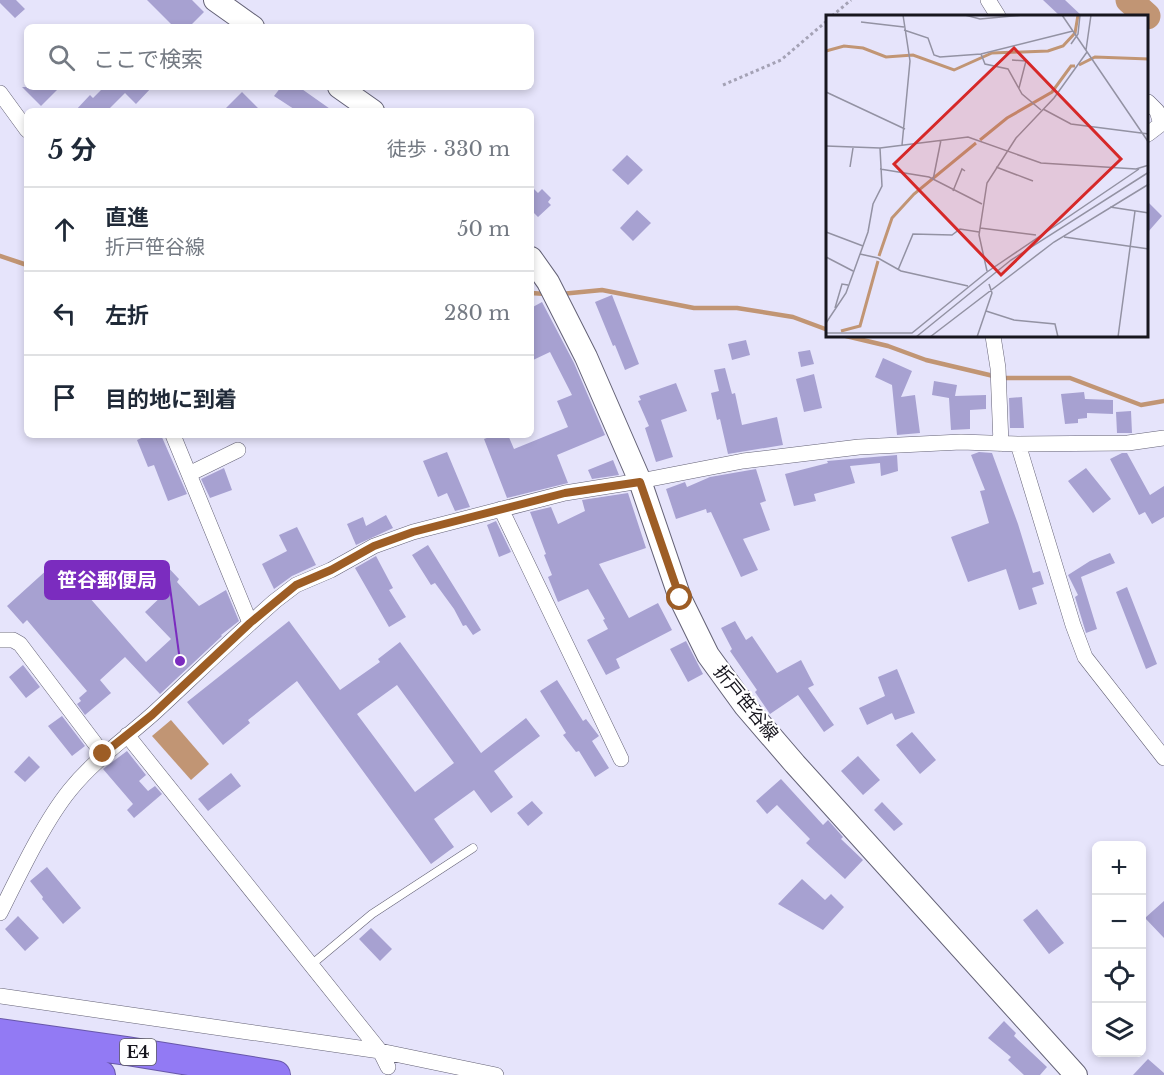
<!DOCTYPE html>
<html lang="ja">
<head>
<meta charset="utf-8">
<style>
	body { margin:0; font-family:"Libre Baskerville","Noto Sans JP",serif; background:#f2f2f3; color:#1f2937 }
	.controls { position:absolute; right:18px; bottom:18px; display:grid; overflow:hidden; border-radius:9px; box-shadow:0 3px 9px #0003 }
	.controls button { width:54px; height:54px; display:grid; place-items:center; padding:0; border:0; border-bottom:2px solid #e0e1e3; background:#fff; color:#1f2937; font:30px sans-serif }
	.stop { position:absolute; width:18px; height:18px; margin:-14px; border:4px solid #9d5d25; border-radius:50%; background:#fff }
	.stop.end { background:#9d5d25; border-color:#fff; box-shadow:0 2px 6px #0008 }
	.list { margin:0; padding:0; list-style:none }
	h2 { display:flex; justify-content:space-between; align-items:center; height:78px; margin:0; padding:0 24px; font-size:26px }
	h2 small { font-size:20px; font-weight:400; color:#747a83 }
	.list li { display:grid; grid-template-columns:39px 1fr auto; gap:18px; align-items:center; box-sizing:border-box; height:84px; padding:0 24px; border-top:2px solid #e0e1e3 }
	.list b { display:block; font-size:22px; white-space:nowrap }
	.list p { margin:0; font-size:20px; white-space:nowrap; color:#747a83 }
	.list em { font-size:20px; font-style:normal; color:#747a83 }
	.icon { flex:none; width:33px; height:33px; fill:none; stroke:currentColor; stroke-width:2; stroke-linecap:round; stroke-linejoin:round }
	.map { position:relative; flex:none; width:1164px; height:1075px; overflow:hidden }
	.search { position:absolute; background:#fff; box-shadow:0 3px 9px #0003; left:24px; top:24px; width:510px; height:66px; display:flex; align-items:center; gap:15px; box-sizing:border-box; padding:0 21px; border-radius:9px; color:#747a83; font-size:22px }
	.panel { position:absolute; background:#fff; box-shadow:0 3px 9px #0003; left:24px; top:108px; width:510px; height:330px; border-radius:9px }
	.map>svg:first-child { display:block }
</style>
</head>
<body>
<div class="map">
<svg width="1164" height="1075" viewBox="0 0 1164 1075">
	<rect width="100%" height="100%" fill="#e6e4fb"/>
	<path fill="#c19574" d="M171,720L209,764L191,780L152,736Z"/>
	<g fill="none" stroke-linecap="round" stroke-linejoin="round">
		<path stroke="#c19574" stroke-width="4.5" d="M0,256L27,265
			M531,293L546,294
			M561,294L602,290L694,308H737L793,317L828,330
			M846,336L888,346L926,360L1002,378H1070L1141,405L1164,401"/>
		<path stroke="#c19574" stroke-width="27" d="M1129,0L1147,16"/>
	</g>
	<path fill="#a7a1d1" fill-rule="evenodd" d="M0,0H16L25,9L15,18L0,3Z
		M147,0H192L204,12L189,27H174Z
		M1043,0H1065L1082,16H1060Z
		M22,87H60L41,106Z
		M104,87H152L136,104L125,93L107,111H75L90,95L93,98Z
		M281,87H299L333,111H297L274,96Z
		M242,92L261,111H223Z
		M627,155L643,170L628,185L612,170Z
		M531,186L538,193L542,189L551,198L548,202L551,205L538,217L531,210Z
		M1148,202L1162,216L1148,232Z
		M637,210L651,223L633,241L620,228Z
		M612,295L639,364L625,370L615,345L613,346L595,302Z
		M542,302L574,363L605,435L557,455L568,483L507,498L484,439L495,435H508L514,449L568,427L557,401L572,395L550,352L531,361V308Z
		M746,340L750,355L732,360L728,344Z
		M810,350L814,364L801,367L798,352Z
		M883,358L912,371L901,397L915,395L920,433L897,435L892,385L875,377Z
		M725,368L732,394L735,393L742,425L777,417L783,445L728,454L720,419L717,420L711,393L719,391L714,370Z
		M814,374L822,408L804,412L796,379Z
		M934,381L957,385L955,396L986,395V409L970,410V429L951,430L949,398L932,395Z
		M676,383L687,411L661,420L673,457L656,462L645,428L649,426L638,401L641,400L639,396Z
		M1084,392L1085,399L1113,400V414L1087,413V418L1078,419V423L1065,424L1061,394Z
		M1022,397L1024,428H1010L1009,398Z
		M1131,411L1132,433H1117L1116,412Z
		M148,435H161L187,494L168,501L154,465L148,467L137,440Z
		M447,452L470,507L455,511L447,493L438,497L423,461Z
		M979,452L992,453L1018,524L1033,573L1040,571L1044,584L1032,588L1037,604L1019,610L1006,569L968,582L951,537L989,523L980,491L985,490L971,455Z
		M1122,453H1127L1150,495L1164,486V517L1152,524L1145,512L1139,515L1110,459Z
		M897,455L898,471L881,476L880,463L850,466L855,483L814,494L816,501L794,506L785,474L828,463L827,461Z
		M613,460L619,475L592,479L588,470Z
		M224,468L232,490L210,498L201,479Z
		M1086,468L1111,499L1093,513L1068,481Z
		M756,469L766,501L760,503L770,530L743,539L758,570L741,577L711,512L707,513L706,509L676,519L666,489L685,482L687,487L710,477Z
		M628,493L646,548L599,564L629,618L658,603L672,630L616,659L620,668L606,675L587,640L608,629L603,620L605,619L588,589L558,602L548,577L552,575L544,555L546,554L530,512L551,507L558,524L585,511L582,500Z
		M386,515L393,528L356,545L347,524L363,517L366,526Z
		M496,521L511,552L499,557L487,525Z
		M297,527L316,565L292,576L274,589L262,564L287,551L279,535Z
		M428,545L481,630L473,635L466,625L463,626L454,609L435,583L431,585L412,555Z
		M1110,553L1115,563L1081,577L1097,629L1086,633L1075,597L1078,595L1068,575L1090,561Z
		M376,556L393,588L389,590L406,617L389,627L355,568Z
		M163,562L179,579L177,582L199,606L226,590L239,621L221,635L222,636L160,694L125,657L100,680L111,693L85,715L77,704L81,701L79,698L87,691L27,620L23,624L7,606L49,568L75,594L81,588L146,662L171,639L145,612L166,592L150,575Z
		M1127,587L1157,664L1146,669L1116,592Z
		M289,621L340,690L380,662L378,659L400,642L481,753L526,718L540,736L494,771L513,797L491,813L474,790L434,819L454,847L431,864L297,681L248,720L250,723L223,745L187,702ZM397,685L454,763L415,792L357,714Z
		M735,621L746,640L752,636L777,673L801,660L814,685L808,688L834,725L824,732L798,695L770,714L755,692L757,690L730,651L732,649L721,628Z
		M686,641L703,674L688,682L670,649Z
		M23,665L40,687L26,698L9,677Z
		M897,669L915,713L895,720L892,713L867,725L859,708L885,696L878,677Z
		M557,680L583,721L586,719L599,736L592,741L609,768L595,777L579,751L576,752L563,735L566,733L540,691Z
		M62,716L85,746L72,756L48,726Z
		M912,732L936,760L920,774L896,745Z
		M127,751L146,775L139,781L148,791L155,786L162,794L134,818L127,810L133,804L103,769Z
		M29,756L40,767L25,782L14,772Z
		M858,756L880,780L863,795L841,771Z
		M231,773L241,786L208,811L198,799Z
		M781,779L823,825L828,820L843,837L841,839L863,860L845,879L806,843L810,839L777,805L767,814L756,801Z
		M532,801L543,813L528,826L517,813Z
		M882,802L903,824L894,831L874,810Z
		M47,867L81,908L63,924L42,899L43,897L30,881Z
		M802,879L825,900L831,894L844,907L823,930L778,904Z
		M1164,901V938L1145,918Z
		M1037,909L1064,943L1049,954L1023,920Z
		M18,916L39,938L25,951L5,929Z
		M371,928L392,949L380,961L359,939Z
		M1004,1021L1016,1033L1014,1036L1047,1067L1040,1075H1024L1008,1060L1011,1057L988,1038Z
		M1148,1059L1164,1073V1075H1133Z"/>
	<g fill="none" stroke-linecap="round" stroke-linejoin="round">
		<defs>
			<path id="service" d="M311,965L372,914L473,848"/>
			<path id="minor" d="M988,0L998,16
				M0,93L27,130
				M1148,102L1157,111L1161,124L1148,134
				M993,336L998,368L1001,444
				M173,435L250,623
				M1018,444L1073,625L1085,657L1164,758
				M189,474L238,450
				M501,509L621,759
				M0,640H13L20,644L103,754
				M127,735L380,1051L388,1067
				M0,913C19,875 44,822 70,790C94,760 125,739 154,713C194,676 233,638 275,601L296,585L331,570L374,546L413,532L565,493L640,481L743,461L859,447L961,442L1018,444L1128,443L1164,438
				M0,996L380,1051L496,1075"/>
			<path id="secondary" d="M215,0L253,27
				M339,87L373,111
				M531,258L548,282L586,357L640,481L680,598L708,655L745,706L795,764L1076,1075"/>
			<path id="motorway" d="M0,1033L127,1051L276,1075
				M0,1061L101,1075"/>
		</defs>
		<use href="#service" stroke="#646276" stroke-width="9"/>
		<use href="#minor" stroke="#646276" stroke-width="16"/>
		<use href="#secondary" stroke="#646276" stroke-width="24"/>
		<use href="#motorway" stroke="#6757a9" stroke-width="30"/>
		<path stroke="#a4a2b5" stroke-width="3" stroke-dasharray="3 3" stroke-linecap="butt" d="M832,16L851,0
			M723,85L781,60L828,20"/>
		<use href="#service" stroke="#fff" stroke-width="8"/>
		<use href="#minor" stroke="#fff" stroke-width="15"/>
		<use href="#secondary" stroke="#fff" stroke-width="22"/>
		<use href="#motorway" stroke="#927af4" stroke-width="28"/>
	</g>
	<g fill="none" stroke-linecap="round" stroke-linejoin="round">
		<path stroke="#9d5d25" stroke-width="8" d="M103,754L152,715L250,623L296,585L331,570L374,546L413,532L565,493L640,482L680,598"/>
	</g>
	<g text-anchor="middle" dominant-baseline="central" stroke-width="4.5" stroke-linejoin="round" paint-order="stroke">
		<rect fill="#fff" stroke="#5d5c62" stroke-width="1.5" x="120" y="1039" width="36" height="26" rx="4.5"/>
		<g font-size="16" font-weight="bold" fill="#17161e">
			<text x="138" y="1052">E4</text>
		</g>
		<g font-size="18" fill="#17161e" stroke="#fff">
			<text transform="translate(746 703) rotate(51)">折戸笹谷線</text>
		</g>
	</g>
	<g transform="translate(826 15)">
		<rect width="322" height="322" fill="#e6e4fb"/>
		<path fill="none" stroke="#c19574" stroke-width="3" d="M0,36L18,31L37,33L60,42L87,40L128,55L166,38L222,36L237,31L249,18L252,0M253,50L269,42L323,44M154,125L181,103L226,77L245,51H249M53,241L66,203L88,179L150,128M15,316L34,311L52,246"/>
		<path fill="none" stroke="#9392a3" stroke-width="1.5" d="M139,0L154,4L197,0M236,0L323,128M35,7L78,12M78,15L102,23L108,40L114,42L155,39L247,16M245,29L252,19L254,0M260,35L265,0M155,39L159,49L182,54L196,79L215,95M186,45L200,46L193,73M0,77L79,114M217,94L245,109L323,119M76,130L84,46L77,0M0,131L54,133L142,122L215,148L310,154L323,150M24,152L27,133M170,152L207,166M54,154L103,162L156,189M107,165L115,125M127,176L136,154L139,156M284,192L323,198M154,213L210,220M0,217L37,231M238,222L323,234M34,239L52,243L75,256L142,271M0,242L27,256M72,255L87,219L126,220L134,214L153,217M161,256L153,220L161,168L190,123L228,83L261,37M9,293L16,269L22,270M160,296L188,305L229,309L232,322M0,308L20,278L42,217L47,189L56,171L54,133M0,318H86L161,257L313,154M90,322L185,245L323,157M104,322L228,227L323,169M151,322L166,278L163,269M292,322L309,196"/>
		<path fill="#d62828" fill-opacity="0.15" stroke="#d62828" stroke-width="3" d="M188,33L295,144L175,260L68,149Z"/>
		<rect width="322" height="322" fill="none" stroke="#17161e" stroke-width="3"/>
	</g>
	<path fill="none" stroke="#7b2cbf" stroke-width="2" d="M180 661L169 580"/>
	<circle fill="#7b2cbf" stroke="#fff" stroke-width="2" cx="180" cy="661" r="6"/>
	<rect fill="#7b2cbf" stroke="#7b2cbf" stroke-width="2" x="45" y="561" width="124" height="38" rx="6"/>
	<g font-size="20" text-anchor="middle" font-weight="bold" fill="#fff">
		<text x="107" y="587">笹谷郵便局</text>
	</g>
</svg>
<div class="controls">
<button>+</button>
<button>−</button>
<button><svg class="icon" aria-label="locate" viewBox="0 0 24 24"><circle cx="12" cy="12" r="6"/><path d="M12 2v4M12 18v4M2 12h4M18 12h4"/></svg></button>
<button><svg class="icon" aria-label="layers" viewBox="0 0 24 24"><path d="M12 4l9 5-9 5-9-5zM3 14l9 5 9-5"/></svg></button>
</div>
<div class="stop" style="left:680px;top:598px"></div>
<div class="stop end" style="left:103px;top:754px"></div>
<div class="search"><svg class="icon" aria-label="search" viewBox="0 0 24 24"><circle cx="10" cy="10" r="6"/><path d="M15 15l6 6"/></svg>ここで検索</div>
<section class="panel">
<h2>5 分<small>徒歩 · 330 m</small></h2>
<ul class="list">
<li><svg class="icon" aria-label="ahead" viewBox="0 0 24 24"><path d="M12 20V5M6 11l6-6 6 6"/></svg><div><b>直進</b><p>折戸笹谷線</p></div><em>50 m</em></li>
<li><svg class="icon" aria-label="left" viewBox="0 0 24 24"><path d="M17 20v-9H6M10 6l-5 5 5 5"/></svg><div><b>左折</b></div><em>280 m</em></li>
<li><svg class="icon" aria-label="arrive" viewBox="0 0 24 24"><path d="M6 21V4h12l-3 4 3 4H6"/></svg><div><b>目的地に到着</b></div></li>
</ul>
</section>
</div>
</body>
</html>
